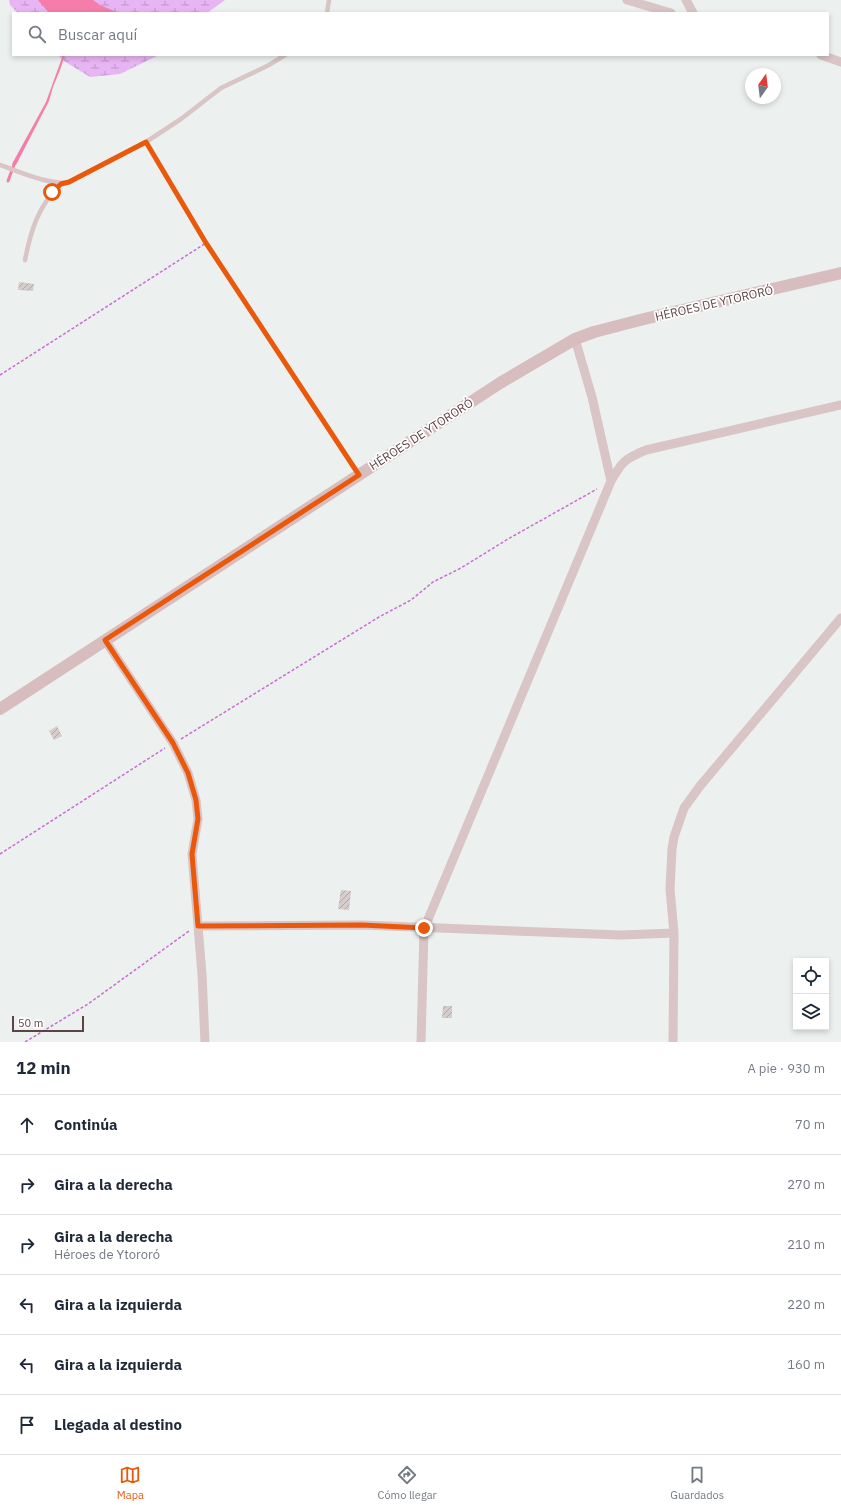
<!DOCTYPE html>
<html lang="es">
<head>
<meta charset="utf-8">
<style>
	body { margin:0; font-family:"IBM Plex Sans",sans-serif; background:#f2f2f3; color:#1f2937 }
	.controls { position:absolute; right:12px; bottom:12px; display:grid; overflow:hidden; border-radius:0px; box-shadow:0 2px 6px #0003 }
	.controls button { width:36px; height:36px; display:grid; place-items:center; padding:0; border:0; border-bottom:1px solid #e0e1e3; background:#fff; color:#1f2937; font:20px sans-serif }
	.compass { position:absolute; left:745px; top:68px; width:36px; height:36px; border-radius:50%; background:#fff; box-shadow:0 2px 6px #0003; rotate:14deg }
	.scale { position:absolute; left:12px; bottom:10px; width:72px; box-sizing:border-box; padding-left:4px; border:2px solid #5c4346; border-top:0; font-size:11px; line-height:14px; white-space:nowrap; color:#5c4346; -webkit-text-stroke:3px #fff; paint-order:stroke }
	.stop { position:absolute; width:12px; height:12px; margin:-9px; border:3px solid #ea580c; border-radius:50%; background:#fff }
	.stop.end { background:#ea580c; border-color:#fff; box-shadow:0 1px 4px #0008 }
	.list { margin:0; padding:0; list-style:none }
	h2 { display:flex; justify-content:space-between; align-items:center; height:52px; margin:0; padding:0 16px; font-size:17px }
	h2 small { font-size:13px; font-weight:400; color:#747a83 }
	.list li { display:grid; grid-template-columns:26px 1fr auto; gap:12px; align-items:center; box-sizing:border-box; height:60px; padding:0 16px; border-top:1px solid #e0e1e3 }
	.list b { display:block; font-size:15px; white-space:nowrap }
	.list p { margin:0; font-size:13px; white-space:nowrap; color:#747a83 }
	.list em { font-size:13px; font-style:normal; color:#747a83 }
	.icon { flex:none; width:22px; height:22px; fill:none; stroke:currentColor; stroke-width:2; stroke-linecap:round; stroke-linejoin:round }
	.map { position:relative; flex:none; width:841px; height:1042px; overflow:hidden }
	.search { position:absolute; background:#fff; box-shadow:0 2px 6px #0003; left:12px; right:12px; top:12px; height:44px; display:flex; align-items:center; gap:10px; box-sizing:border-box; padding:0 14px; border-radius:0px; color:#747a83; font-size:15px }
	.sheet { height:412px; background:#fff }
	nav { display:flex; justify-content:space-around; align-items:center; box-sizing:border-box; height:56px; border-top:1px solid #e0e1e3; background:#fff; font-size:11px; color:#747a83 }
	nav a { display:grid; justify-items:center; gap:2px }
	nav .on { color:#ea580c }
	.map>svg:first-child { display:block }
</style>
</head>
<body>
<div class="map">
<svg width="841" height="1042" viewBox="0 0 841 1042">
	<defs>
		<pattern id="wetland-marsh" width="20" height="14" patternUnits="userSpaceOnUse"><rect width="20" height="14" fill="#e7b5f3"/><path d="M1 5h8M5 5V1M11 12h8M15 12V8" fill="none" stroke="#be95c7"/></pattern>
		<pattern id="building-hatch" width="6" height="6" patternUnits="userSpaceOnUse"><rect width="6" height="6" fill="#d5cccc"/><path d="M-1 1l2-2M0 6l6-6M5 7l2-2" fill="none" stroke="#b0a7a7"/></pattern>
	</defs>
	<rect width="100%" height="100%" fill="#ecf0ee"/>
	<path fill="url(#wetland-marsh)" d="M9,0H225L207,13H18L10,5Z
		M58,55H159L120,74L90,77L64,61Z"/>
	<path fill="#f47ea9" d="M38,0H93L100,5L119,13H49Z
		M63,55H65L60,70L53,87L49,101L16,165L12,164L46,102Z"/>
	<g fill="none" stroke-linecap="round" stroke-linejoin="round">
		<path stroke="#f47ea9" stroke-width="3" d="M8,181L15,162"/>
	</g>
	<path fill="url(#building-hatch)" d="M19,282L34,284L33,291L18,290Z
		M57,726L62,736L54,740L49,731Z
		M341,890L351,891L349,910L338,909Z
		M443,1006H452V1018H442Z"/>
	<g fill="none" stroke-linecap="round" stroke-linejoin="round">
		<path stroke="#cd6ad4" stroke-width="1.5" stroke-dasharray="3 2" stroke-linecap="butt" d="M149,147L206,243L353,466
			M0,375L206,243
			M181,739L379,617L411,600L433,582L461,568L508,539L597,489
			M0,854L165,748
			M25,1042L88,1004L189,931"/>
		<path stroke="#d9c4c6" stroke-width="4.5" d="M327,13L329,0
			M0,165C18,171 51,186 69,182L146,142L181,119L221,88L269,65L285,55
			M25,260C31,230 38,206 61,184"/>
		<path stroke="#d9c4c6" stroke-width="9" d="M627,0L671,13
			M686,0L693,13
			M821,55L841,62
			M575,339L592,397L611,481
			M105,640L173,743L188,773L196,800L198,819L192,854L202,974L205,1042
			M198,926L362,925L621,935L674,933
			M421,1042L424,929L611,481C622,462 624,459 646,450L841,405
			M673,1042L674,933L670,889L672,849L674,837L684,808L700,786L841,618"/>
		<path stroke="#d8bdbe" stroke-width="12" d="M0,709L500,383L575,339L594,332L644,319L841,273"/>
	</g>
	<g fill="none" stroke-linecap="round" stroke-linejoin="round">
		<path stroke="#ea580c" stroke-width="5" d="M52,192L61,184L69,182L146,142L206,243L359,475L105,640L173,743L188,773L196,800L198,819L192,854L198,926L362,925L424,928"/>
	</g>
	<g text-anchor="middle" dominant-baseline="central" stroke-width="3.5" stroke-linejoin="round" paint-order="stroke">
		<g font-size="12" fill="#5c4346" stroke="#fff">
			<text transform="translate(714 303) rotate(-13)">HÉROES DE YTORORÓ</text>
			<text transform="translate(421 434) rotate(-33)">HÉROES DE YTORORÓ</text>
		</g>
	</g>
</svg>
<div class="controls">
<button><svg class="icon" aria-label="locate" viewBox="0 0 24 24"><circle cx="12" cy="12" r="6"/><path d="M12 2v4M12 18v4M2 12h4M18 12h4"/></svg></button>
<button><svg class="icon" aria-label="layers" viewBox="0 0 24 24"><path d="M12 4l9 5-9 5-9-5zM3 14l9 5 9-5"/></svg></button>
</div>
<svg class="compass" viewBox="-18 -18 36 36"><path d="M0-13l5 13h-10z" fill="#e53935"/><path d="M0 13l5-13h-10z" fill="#747a83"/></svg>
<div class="scale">50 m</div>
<div class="stop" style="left:52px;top:192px"></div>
<div class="stop end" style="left:424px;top:928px"></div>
<div class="search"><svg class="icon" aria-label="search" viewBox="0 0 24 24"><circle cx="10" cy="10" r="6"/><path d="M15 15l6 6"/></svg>Buscar aquí</div>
</div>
<section class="sheet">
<h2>12 min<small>A pie · 930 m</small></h2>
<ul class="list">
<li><svg class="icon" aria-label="ahead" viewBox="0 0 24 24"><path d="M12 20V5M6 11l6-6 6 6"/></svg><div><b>Continúa</b></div><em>70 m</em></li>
<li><svg class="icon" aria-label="right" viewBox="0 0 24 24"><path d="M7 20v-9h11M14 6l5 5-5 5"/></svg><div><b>Gira a la derecha</b></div><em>270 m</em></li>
<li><svg class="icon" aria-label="right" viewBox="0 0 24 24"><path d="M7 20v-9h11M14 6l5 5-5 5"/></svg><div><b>Gira a la derecha</b><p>Héroes de Ytororó</p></div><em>210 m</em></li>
<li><svg class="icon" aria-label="left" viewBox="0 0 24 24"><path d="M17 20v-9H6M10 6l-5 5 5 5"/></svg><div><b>Gira a la izquierda</b></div><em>220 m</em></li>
<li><svg class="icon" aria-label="left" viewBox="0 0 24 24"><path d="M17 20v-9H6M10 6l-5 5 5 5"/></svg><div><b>Gira a la izquierda</b></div><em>160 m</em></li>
<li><svg class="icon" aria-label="arrive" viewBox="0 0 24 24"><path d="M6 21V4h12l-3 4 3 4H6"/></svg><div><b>Llegada al destino</b></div></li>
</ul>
</section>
<nav>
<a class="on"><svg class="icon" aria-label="map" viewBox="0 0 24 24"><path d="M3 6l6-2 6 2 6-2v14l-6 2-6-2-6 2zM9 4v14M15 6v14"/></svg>Mapa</a>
<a><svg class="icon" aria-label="directions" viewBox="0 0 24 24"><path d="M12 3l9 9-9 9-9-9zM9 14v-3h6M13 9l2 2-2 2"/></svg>Cómo llegar</a>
<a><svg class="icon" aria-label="saved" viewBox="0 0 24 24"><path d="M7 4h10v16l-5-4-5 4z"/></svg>Guardados</a>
</nav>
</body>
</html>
